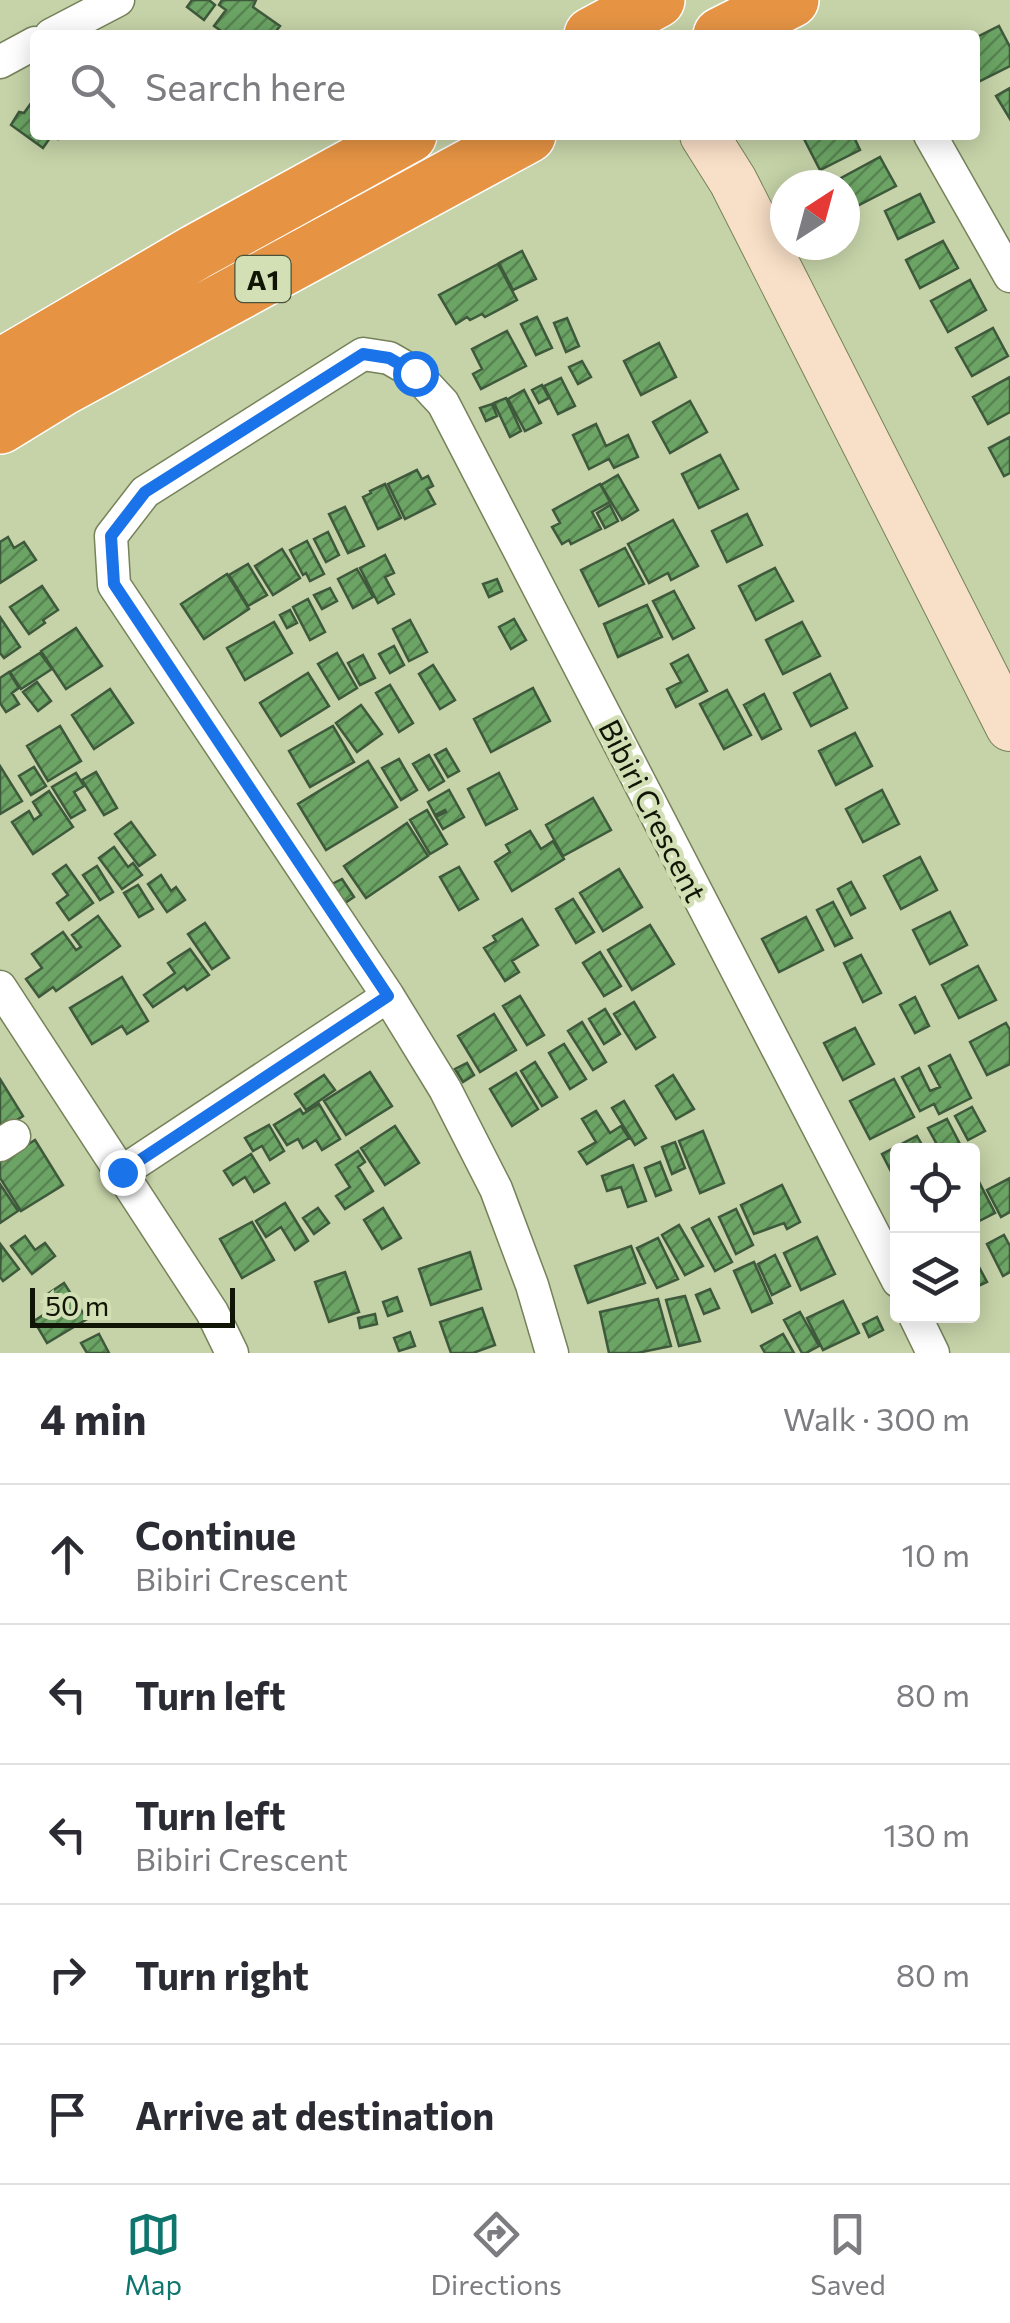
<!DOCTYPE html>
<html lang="en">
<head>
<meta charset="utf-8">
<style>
	body { margin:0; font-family:Commissioner,sans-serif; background:#f7f7f7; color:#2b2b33 }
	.controls { position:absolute; right:30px; bottom:30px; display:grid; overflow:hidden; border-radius:10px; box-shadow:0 5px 25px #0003 }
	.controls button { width:90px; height:90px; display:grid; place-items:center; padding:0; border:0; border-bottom:2px solid #e1e1e2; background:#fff; color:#2b2b33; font:50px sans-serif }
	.compass { position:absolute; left:770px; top:170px; width:90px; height:90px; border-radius:50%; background:#fff; box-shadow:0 5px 25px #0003; rotate:36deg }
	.scale { position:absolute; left:30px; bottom:25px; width:205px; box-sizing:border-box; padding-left:10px; border:5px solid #111506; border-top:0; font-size:28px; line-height:35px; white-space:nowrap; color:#111506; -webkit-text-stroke:8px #d3e0b5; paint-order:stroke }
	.stop { position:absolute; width:30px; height:30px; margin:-22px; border:8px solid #1a73e8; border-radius:50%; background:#fff }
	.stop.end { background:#1a73e8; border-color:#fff; box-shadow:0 2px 10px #0008 }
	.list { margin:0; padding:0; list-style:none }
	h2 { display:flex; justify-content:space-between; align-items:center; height:130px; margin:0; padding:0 40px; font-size:42px }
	h2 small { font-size:32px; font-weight:400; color:#7c7c81 }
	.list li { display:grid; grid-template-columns:65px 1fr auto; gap:30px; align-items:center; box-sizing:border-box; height:140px; padding:0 40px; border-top:2px solid #e1e1e2 }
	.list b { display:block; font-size:38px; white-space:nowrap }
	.list p { margin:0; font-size:32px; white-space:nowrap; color:#7c7c81 }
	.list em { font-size:32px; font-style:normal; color:#7c7c81 }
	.icon { flex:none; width:55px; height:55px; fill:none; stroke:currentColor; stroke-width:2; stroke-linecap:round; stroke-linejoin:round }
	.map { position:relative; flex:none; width:1010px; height:1353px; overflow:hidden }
	.search { position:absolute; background:#fff; box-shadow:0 5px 25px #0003; left:30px; right:30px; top:30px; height:110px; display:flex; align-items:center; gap:25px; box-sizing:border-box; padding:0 35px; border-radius:10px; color:#7c7c81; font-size:38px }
	.sheet { height:830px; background:#fff }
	nav { display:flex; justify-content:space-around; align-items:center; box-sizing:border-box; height:140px; border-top:2px solid #e1e1e2; background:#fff; font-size:28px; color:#7c7c81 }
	nav a { display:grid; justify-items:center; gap:5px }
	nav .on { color:#0f766e }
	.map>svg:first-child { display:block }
</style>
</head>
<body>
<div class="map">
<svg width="1010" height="1353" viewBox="0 0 1010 1353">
	<defs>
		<pattern id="building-hatch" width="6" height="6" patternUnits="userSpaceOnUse" patternTransform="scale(2.5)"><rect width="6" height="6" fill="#6ba464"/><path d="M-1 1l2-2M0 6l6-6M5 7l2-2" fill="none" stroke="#578450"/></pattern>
	</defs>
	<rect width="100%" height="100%" fill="#c6d3a8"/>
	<path fill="url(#building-hatch)" stroke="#3e593b" stroke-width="2.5" d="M192,0H209L215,5L204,20L187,7Z
		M222,0H256L253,7L280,26L273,35H227L214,26L226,10L219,5Z
		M999,26L1010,47V66L978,82L975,76V38Z
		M1010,88V119L996,96Z
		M34,99L35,135H61L58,139L52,135L43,148L11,125L19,112L24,113Z
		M802,135H853L860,150L820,170Z
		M880,157L896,186L857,206L841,178Z
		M920,194L934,222L898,239L885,211Z
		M943,241L958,268L920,288L906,260Z
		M522,251L536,279L513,290L499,263Z
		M498,264L517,300L485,317L482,314L470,320L467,317L456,324L439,295Z
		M970,280L986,310L948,332L931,301Z
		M537,317L552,348L536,355L521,324Z
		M567,318L579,346L566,352L554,323Z
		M993,328L1008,356L972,376L956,348Z
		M507,331L526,366L481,389L473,374L482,369L472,349Z
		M659,343L676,377L641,395L624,361Z
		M582,361L591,377L578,384L569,367Z
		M1010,377V412L988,424L973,397Z
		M561,378L575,406L558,414L544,386Z
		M542,385L549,398L539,403L532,390Z
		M524,390L541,423L525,431L508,399Z
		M506,398L521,431L510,437L494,403Z
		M690,401L707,432L670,453L653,422Z
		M492,404L497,416L486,421L480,408Z
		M596,424L606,446L628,435L638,457L614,468L609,459L589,469L573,435Z
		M1010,437V473L1004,476L989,448Z
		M720,455L738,489L699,508L682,474Z
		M417,470L422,479L428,476L433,486L427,489L435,504L405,519L388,484Z
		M618,475L638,510L622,520L601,485Z
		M385,484L401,518L378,529L363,497L371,493L370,491Z
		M600,484L610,502L592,512L601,529L571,544L569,540L562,544L552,527L560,523L553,510Z
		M610,505L618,521L605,528L597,513Z
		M345,507L364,546L348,553L329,514Z
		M747,514L762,545L727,562L712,531Z
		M673,520L698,566L671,580L668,573L649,583L628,544Z
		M328,532L339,555L326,562L314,539Z
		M8,537L14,548L24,542L36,560L0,583V542Z
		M307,541L324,574L310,581L306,573L303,575L290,550Z
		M625,548L644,584L599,606L581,570Z
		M282,549L300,578L273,595L255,566Z
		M385,555L394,573L385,577L394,594L378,603L360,568Z
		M248,564L267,595L248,606L229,575Z
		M775,568L793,601L756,620L739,586Z
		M357,569L373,597L353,608L338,579Z
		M227,574L249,609L204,639L181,604Z
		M497,579L502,591L489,597L483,584Z
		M42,586L58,610L43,620L45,623L29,634L10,607Z
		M330,588L337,601L322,609L314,595Z
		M674,591L694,628L673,639L653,601Z
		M308,599L325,632L310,640L293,607Z
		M647,605L662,637L618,657L604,624Z
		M290,610L297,623L287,628L280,615Z
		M0,617L20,647L4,658L0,653Z
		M514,619L526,640L511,649L499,627Z
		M410,620L427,652L409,661L393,629Z
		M274,622L292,653L245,680L227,648Z
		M802,622L820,656L783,674L766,640Z
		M76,628L102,666L66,689L41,651Z
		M394,646L404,665L390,673L379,654Z
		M40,653L52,669L21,689L10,672Z
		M337,653L357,688L339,699L318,664Z
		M363,655L375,678L360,685L348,663Z
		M688,655L707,691L676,707L667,689L681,682L671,664Z
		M433,665L455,700L440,709L419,674Z
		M9,672L19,688L12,693L19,704L6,712L0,703V678Z
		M308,673L329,706L281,736L260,703Z
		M830,674L847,708L811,726L794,693Z
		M37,682L51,701L38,711L23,692Z
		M390,685L413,723L399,732L376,693Z
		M533,688L550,721L491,752L474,719Z
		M110,689L133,723L94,749L72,715Z
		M727,690L751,735L724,749L700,704Z
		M764,694L781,729L762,739L744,705Z
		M361,705L382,734L357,752L336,723Z
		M60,726L81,761L48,781L27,746Z
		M333,726L354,762L310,787L289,751Z
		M855,733L872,766L836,785L819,751Z
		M446,749L459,771L448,777L435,755Z
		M429,755L444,781L429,790L413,764Z
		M399,759L417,790L401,800L382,768Z
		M368,761L397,807L326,850L298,804Z
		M0,766L22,801L0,814Z
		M34,767L46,786L31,795L19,776Z
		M96,772L117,808L104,815L82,780Z
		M76,773L84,786L74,792L85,810L71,818L52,787Z
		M499,773L517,809L486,825L468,789Z
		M449,790L464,817L443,829L436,817L446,812L445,810L435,815L428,802Z
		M882,790L899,824L863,842L846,809Z
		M49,791L73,827L33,854L12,822L29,811L34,820L41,815L33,802Z
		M593,798L611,830L563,856L546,825Z
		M427,810L447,844L430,854L410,820Z
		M131,822L155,855L139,866L115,834Z
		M407,823L428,856L366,898L344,866Z
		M530,831L541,849L553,841L564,859L512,891L495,862L510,852L506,845Z
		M114,847L128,867L133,863L142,875L122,889L99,858Z
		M920,857L937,890L901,909L884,876Z
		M66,865L93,903L69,920L57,903L68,895L53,874Z
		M97,866L113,892L100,900L83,875Z
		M459,867L478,899L459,910L440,877Z
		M619,869L642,907L603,931L580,893Z
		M161,875L171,891L176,887L185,900L167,912L148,884Z
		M342,879L354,897L345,903L332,884Z
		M851,882L865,908L851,915L838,889Z
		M138,885L153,909L139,917L124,893Z
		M573,899L594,932L576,943L556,909Z
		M833,902L852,938L835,946L817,910Z
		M950,912L967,945L930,964L913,930Z
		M98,916L120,946L56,991L53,987L39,997L26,979L42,968L32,954L63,932L76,950L81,947L72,935Z
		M806,917L823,950L779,972L762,939Z
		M522,919L538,945L512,961L519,972L505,981L484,948L496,941L493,936Z
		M205,923L229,958L212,969L188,934Z
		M650,925L674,964L632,990L608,950Z
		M190,949L209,975L187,990L184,986L153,1007L144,995L175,973L168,963Z
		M600,952L621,986L604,996L583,963Z
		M861,955L881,993L863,1002L844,963Z
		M978,966L996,1000L959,1018L942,985Z
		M122,977L148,1021L127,1034L122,1026L92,1044L70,1008Z
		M520,996L544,1035L527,1045L503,1006Z
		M915,997L929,1026L915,1033L900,1005Z
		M634,1002L655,1037L636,1049L614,1014Z
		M605,1009L620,1034L604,1044L589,1019Z
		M494,1014L516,1050L480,1072L458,1036Z
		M582,1022L606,1062L593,1070L568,1031Z
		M1006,1023L1010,1030V1064L987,1075L970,1042Z
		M855,1028L874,1064L843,1080L824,1043Z
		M564,1044L586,1079L570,1089L549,1053Z
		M950,1055L971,1098L939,1114L934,1104L920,1111L902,1077L919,1068L930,1091L940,1087L929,1066Z
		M535,1062L557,1097L542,1106L521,1071Z
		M467,1063L474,1075L463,1082L455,1069Z
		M370,1072L392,1106L346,1135L324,1101Z
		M516,1073L538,1109L512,1126L490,1089Z
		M324,1075L335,1090L306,1110L295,1094Z
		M673,1075L694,1109L676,1119L656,1086Z
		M0,1079L23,1116L0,1131Z
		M894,1079L914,1117L870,1139L850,1101Z
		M624,1101L646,1138L635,1145L612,1108Z
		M319,1104L340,1139L322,1150L316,1140L303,1148L298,1139L287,1145L274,1125L300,1109L303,1114Z
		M972,1107L985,1131L968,1140L955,1116Z
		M596,1111L610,1133L621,1126L629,1138L587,1164L579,1152L596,1142L582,1119Z
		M947,1119L963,1150H940L928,1128Z
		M269,1125L284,1151L270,1160L262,1146L253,1151L245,1138Z
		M395,1126L419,1163L385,1185L361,1148Z
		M703,1131L724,1183L700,1193L679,1141Z
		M917,1136L925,1150H898V1185L882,1154Z
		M35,1140L63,1185L21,1211L0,1178V1162Z
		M675,1142L685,1168L672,1174L662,1147Z
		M358,1151L365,1162L358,1167L373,1191L345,1209L336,1196L350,1187L336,1165Z
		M251,1154L269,1183L254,1192L245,1177L233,1185L224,1171Z
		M660,1162L671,1190L656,1196L645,1168Z
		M633,1165L646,1201L628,1207L621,1187L607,1191L602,1176Z
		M976,1176L995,1213L977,1222L972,1213V1178Z
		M1010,1178V1212L1001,1217L987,1190Z
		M0,1184L18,1211L0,1223Z
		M782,1185L800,1222L787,1229L784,1223L754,1234L741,1205Z
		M285,1203L308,1241L295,1250L281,1227L266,1237L256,1221Z
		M318,1208L329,1223L314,1234L303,1218Z
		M383,1208L401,1238L382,1249L364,1220Z
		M736,1209L753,1245L736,1254L719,1217Z
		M709,1219L732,1262L715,1271L692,1228Z
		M252,1222L274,1260L242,1278L220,1239Z
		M679,1225L703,1266L685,1275L662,1235Z
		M1004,1235L1010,1246V1272L1003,1276L987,1244Z
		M25,1236L35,1250L45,1243L55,1256L32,1274L11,1246Z
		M817,1237L835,1274L801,1290L784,1253Z
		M658,1238L678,1279L657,1288L637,1248Z
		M1,1245L19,1269L3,1281L0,1277Z
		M631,1246L645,1283L588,1303L575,1266Z
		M470,1252L481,1289L431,1305L419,1269Z
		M972,1254L987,1282L972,1289Z
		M775,1255L790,1286L772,1295L758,1264Z
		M754,1262L772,1303L752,1312L734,1271Z
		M345,1272L359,1312L329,1322L315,1282Z
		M64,1283L87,1319L47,1343L34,1321L54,1308L46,1295Z
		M710,1289L719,1308L704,1314L696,1295Z
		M685,1296L700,1341L679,1346L666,1300Z
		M397,1297L402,1311L388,1316L383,1302Z
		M658,1299L671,1346L637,1353H609L600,1312Z
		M843,1301L859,1333L823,1350L807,1318Z
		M482,1308L495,1345L473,1353H451L440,1322Z
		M800,1312L819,1346L806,1353H802L784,1320Z
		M375,1314L377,1324L360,1328L358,1318Z
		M877,1317L883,1330L869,1337L863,1324Z
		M410,1332L415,1346L399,1351L394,1338Z
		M99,1334L109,1353H87L81,1343Z
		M783,1334L794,1353H765L761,1346Z"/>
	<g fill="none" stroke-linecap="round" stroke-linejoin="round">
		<defs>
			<path id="street" d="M51,35L118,0
				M0,62L35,43
				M930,135L1010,276
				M0,987L212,1312L232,1353
				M0,1145L14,1136
				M122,1172L388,996
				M915,1316L933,1353
				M552,1353L532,1285L496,1189L445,1089L388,996L114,585L111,536L145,492L363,354L389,358L415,373L443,403L898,1281"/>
			<path id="secondary" d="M704,135L733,181L1010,727"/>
			<path id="highway" d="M592,35L657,0
				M721,35L791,0
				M0,367L196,252L409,135
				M0,426L62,388L528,135"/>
		</defs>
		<use href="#street" stroke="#76825a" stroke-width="35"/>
		<use href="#secondary" stroke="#76825a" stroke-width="50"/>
		<use href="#highway" stroke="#fff" stroke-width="58"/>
		<use href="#street" stroke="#fff" stroke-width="32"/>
		<use href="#secondary" stroke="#f8dfc7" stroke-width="48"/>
		<use href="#highway" stroke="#e69444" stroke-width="55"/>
	</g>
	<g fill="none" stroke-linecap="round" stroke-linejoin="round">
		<path stroke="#1a73e8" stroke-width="12" d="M122,1172L388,996L114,584L111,536L145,492L363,354L389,358L415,373"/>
	</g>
	<g text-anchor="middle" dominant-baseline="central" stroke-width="9" stroke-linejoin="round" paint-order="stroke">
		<rect fill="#d3e0b5" stroke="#4b523a" stroke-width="2.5" x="235.5" y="256" width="55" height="46" rx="8"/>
		<g font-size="28" font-weight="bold" fill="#111506">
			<text x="263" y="279">A1</text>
		</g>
		<g font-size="30" fill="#111506" stroke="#d3e0b5">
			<text transform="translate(654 810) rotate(63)">Bibiri Crescent</text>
		</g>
	</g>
</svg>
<div class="controls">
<button><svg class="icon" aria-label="locate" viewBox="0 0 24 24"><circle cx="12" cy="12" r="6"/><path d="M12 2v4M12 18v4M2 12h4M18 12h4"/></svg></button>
<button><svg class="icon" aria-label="layers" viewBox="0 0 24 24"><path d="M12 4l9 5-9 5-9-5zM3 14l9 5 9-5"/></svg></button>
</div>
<svg class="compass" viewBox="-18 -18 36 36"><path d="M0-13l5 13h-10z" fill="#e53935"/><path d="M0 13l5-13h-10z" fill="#7c7c81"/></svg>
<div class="scale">50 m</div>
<div class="stop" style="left:415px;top:373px"></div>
<div class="stop end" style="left:122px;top:1172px"></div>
<div class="search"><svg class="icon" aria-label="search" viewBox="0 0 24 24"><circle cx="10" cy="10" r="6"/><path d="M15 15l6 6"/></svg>Search here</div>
</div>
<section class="sheet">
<h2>4 min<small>Walk · 300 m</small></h2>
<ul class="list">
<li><svg class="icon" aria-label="ahead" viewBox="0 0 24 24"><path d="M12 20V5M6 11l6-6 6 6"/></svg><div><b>Continue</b><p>Bibiri Crescent</p></div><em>10 m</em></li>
<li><svg class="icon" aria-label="left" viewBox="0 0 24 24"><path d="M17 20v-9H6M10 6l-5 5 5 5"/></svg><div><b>Turn left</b></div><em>80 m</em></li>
<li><svg class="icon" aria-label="left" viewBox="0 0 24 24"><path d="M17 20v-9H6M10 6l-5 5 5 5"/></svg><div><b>Turn left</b><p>Bibiri Crescent</p></div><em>130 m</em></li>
<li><svg class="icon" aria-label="right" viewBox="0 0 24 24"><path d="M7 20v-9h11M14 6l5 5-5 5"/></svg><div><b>Turn right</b></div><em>80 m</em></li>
<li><svg class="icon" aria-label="arrive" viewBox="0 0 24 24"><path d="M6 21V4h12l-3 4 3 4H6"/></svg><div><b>Arrive at destination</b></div></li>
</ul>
</section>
<nav>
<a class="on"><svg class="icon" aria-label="map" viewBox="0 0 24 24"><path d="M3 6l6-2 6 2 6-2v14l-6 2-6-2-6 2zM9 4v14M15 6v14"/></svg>Map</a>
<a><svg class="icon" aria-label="directions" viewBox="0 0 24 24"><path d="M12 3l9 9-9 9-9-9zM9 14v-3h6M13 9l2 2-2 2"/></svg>Directions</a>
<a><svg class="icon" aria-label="saved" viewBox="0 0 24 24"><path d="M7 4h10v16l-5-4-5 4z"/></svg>Saved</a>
</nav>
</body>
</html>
